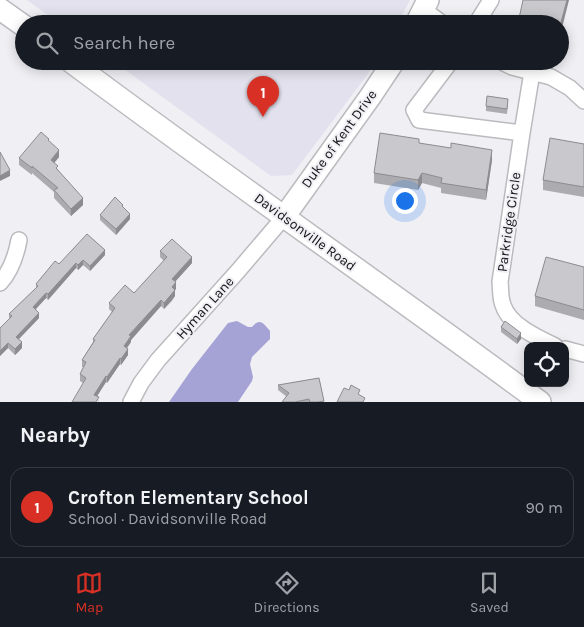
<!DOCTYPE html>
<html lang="en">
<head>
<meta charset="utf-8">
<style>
	body { margin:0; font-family:Karla,sans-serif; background:#20242c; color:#f1f3f6 }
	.controls { position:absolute; right:15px; bottom:15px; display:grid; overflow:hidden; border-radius:10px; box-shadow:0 2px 12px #0003 }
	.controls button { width:45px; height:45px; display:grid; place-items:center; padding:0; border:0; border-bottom:1px solid #363941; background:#171b24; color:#f1f3f6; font:25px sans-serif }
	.you { position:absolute; left:404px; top:200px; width:18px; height:18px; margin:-12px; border:4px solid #fff; border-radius:50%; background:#1a73e8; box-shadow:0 0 0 8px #1a73e833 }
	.badge { display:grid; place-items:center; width:32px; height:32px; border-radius:50%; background:#d93025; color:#fff; font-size:16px; font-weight:700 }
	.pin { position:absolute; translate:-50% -41px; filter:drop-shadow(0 1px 2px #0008) }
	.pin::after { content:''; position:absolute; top:26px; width:18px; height:15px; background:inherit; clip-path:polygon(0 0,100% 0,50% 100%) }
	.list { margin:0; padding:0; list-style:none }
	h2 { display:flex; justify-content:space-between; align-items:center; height:65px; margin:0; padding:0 20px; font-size:21px }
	h2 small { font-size:16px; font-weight:400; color:#9ea1a6 }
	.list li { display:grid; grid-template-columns:32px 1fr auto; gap:15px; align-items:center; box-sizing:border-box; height:80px; margin:0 10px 10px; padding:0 10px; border:1px solid #363941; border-radius:15px }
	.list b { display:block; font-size:19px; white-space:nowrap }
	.list p { margin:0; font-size:16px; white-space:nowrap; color:#9ea1a6 }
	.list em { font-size:16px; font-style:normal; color:#9ea1a6 }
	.icon { flex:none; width:28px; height:28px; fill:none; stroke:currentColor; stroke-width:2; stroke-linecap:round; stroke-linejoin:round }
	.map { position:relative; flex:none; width:584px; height:402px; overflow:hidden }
	.search { position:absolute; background:#171b24; box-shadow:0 2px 12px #0003; left:15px; right:15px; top:15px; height:55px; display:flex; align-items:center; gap:12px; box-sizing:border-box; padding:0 18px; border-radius:28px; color:#9ea1a6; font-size:19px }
	.sheet { height:155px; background:#171b24 }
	nav { display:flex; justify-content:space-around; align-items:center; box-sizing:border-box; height:70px; border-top:1px solid #363941; background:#171b24; font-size:14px; color:#9ea1a6 }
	nav a { display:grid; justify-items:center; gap:2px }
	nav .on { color:#d93025 }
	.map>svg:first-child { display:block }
</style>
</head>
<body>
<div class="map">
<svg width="584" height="402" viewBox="0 0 584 402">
	<rect width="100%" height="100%" fill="#efeff4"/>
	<path fill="#e2e1ed" d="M27,0H410L397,24H60Z
		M113,61H375L367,75L292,175L271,176Z"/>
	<path fill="#a5a2d5" d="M237,321L248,327H252C260,317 264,324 270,331V339L252,357L250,364L253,377L252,381L238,402H169L192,369L228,323Z"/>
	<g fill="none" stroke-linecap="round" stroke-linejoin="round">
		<defs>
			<path id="street" d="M424,10L443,24
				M476,24L491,0
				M451,61L414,110L419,120L522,133
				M500,61L512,67L551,77L570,88L584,101
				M532,72L522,133L500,282C501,290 500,298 503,305C509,325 538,338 555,346
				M0,283C11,271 16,256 19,240
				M565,349L584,354
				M131,402L141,383L158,360L238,271L284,217"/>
			<path id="secondary" d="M0,9L24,26
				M416,24L428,0
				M70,61C225,177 385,287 540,402
				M284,217L370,97L394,61"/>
		</defs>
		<use href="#street" stroke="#bbbbbf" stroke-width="18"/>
		<use href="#secondary" stroke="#bbbbbf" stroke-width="24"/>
		<use href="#street" stroke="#fff" stroke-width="15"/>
		<use href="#secondary" stroke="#fff" stroke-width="21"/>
	</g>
	<path fill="#acacb0" d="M508,104L507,114L486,111V106Z
		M49,142L59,157L54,163L58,170L83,205L71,216L54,198V192L32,173V175L19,165V158Z
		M419,143L492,160L486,200L441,193V188L422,183L418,190L374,183V173Z
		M584,144V197L543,190V180Z
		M123,207L130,219L116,235L100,220V215Z
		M160,251L192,263L175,282L176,289L175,290V296L172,301L164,309L161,306L131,340V342L127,348L128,355L121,365L120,364L107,383L106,382L97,396L99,402L83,383L80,381V374L84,367H82V360L93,342V339L112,312L109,309V303L134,293L164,261L160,257Z
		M105,255L90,271L83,265L78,270L76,268L48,300L46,298L36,309L39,318L19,339L22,348L15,355L8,348L0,356V328L9,319V314L36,288V284L59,264Z
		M584,267V320L535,306V296Z
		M501,327L521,339L517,344L501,332Z
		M319,378L324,402H282L287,397L278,390V385Z"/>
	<path fill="#8c8c90" d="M567,0H569L560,36V26Z
		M59,150V157L51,167V160Z
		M492,150V160L486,200V190Z
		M10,170V176L0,181V176Z
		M422,173V183L418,190V180Z
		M83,198V205L71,216V209Z
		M130,214V219L116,235V229Z
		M105,250V255L90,271V266Z
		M192,257V263L172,285V279Z
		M83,260V265L78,270V265Z
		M76,263V268L48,300V294Z
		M176,282V289L172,293V287Z
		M175,290V296L164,309V303Z
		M46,293V298L33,312V307Z
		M161,300V306L131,340V342L124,352V346L129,335Z
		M39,313V318L16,342V337Z
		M521,333V339L517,344V339Z
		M22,342V348L15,355V349Z
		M8,343V348L0,356V351Z
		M128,349V355L121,365V359Z
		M120,358V364L107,383V377Z
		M106,376V382L94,401V395Z"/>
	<path fill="#c8c8cd" stroke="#8c8c90" d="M523,0H567L560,26V24H522L518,23Z
		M487,96L508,99L507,109L486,106Z
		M41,132L49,139L48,140L59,150L51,160L58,166L56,168L83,198L71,209L54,190L58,188L32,166V168L19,158Z
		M380,133L419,139V143L451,148V143L492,150L486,190L441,183L442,178L422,173L418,180L374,173Z
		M550,138L584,144V187L543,180Z
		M0,152L10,170L0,176Z
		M115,197L123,205L122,206L130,214L116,229L100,215Z
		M87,234L105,250L90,266L83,260L78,265L76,263L48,294L46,293L33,307L39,313L16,337L22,342L15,349L8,343L0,351V328L12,316L9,314L38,286L36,284L55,261L59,264Z
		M172,239L192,257L172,279L176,282L172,287L175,290L164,303L161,300L129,335L131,336L124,346L128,349L121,359L120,358L107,377L106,376L94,395L99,397L96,402H72L86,378L80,374L86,362L82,360L95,340L93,339L115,308L109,303L125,285L134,293L167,257L160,251Z
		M546,257L584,267V310L535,296Z
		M505,321L521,333L517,339L501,327Z
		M319,378L324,401L318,402H310L309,399L295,402H282L289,393L278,385Z
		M351,385L360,390L358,394L365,398L363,402H337L344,388L349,390Z"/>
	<g text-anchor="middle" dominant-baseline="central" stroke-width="4" stroke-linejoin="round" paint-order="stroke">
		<g font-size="14" fill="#131314" stroke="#efeff4">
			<text transform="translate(339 139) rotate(-54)">Duke of Kent Drive</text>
			<text transform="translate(509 222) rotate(-82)">Parkridge Circle</text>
			<text transform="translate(305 232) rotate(36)">Davidsonville Road</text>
			<text transform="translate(205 308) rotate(-48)">Hyman Lane</text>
		</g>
	</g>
</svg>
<div class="controls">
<button><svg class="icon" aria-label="locate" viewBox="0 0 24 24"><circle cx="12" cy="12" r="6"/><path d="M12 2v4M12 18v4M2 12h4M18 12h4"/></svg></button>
</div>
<div class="you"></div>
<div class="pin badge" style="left:263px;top:117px">1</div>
<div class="search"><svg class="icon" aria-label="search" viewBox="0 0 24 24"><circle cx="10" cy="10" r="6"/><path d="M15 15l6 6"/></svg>Search here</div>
</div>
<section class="sheet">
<h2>Nearby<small></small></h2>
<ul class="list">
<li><span class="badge">1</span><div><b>Crofton Elementary School</b><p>School · Davidsonville Road</p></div><em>90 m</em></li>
</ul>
</section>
<nav>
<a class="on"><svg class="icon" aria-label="map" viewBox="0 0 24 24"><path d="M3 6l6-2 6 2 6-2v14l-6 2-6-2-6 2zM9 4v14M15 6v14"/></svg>Map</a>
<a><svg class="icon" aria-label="directions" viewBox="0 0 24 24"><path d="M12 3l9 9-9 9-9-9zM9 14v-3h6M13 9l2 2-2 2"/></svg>Directions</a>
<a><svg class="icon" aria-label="saved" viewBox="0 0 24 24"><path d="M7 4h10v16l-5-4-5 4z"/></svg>Saved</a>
</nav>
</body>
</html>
